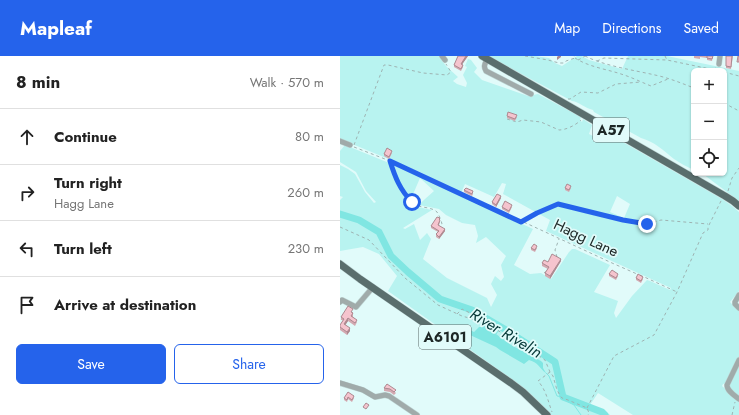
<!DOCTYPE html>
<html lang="en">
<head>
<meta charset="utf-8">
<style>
	body { margin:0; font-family:Jost,sans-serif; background:#f6f6f6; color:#222 }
	.controls { position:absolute; right:12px; top:12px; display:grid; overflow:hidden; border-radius:6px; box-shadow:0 1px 3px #0004 }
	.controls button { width:36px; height:36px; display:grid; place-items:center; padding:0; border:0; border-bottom:1px solid #e0e0e0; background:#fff; color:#222; font:20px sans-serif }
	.stop { position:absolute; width:12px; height:12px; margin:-9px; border:3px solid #2563eb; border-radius:50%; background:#fff }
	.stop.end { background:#2563eb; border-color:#fff; box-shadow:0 1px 4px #0008 }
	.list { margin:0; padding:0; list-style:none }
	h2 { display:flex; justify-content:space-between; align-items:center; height:52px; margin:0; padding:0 16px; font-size:17px }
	h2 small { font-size:13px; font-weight:400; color:#767676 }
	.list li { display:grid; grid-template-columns:26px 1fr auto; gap:12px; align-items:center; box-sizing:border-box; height:56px; padding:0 16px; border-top:1px solid #e0e0e0 }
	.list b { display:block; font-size:15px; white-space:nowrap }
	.list p { margin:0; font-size:13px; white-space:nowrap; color:#767676 }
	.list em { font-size:13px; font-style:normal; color:#767676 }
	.actions { display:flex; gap:8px; padding:12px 16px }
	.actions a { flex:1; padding:9px 0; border:1px solid #2563eb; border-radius:6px; text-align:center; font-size:14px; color:#2563eb }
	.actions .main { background:#2563eb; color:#fff }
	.icon { flex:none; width:22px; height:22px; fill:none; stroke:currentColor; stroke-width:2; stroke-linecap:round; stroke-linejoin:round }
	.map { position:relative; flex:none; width:399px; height:359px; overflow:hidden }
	header { display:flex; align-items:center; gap:24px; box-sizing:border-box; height:56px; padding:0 20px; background:#2563eb; color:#fff }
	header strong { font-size:19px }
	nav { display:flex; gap:22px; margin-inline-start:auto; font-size:14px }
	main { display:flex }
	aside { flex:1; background:#fff }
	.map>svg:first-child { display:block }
</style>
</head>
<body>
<header>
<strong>Mapleaf</strong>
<nav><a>Map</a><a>Directions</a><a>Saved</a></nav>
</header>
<main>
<aside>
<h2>8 min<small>Walk · 570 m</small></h2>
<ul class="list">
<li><svg class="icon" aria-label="ahead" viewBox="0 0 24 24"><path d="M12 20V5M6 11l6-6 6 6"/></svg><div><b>Continue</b></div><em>80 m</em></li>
<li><svg class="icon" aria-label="right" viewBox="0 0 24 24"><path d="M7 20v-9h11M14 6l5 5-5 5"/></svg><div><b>Turn right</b><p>Hagg Lane</p></div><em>260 m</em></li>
<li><svg class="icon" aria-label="left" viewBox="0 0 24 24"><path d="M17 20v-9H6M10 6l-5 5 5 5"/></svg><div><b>Turn left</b></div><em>230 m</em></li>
<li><svg class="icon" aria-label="arrive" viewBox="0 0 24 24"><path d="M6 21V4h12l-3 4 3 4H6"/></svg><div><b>Arrive at destination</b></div></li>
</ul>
<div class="actions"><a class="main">Save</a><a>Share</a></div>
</aside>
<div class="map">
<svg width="399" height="359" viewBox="0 0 399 359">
	<rect width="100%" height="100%" fill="#e1fbfa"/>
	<path fill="#b8f3f0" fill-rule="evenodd" d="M0,0H100L103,3L102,5L107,11L118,21L113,25L117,28L126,31L127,27L123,19L127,11L125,10L128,3L131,4L137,12L134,16L142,24L188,40L198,38L241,61L240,64L242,66L243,63L252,69L249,78L255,81L260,73L382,143L392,150L399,156V235L390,246L399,255V301L386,327L383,328L382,330L399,345V359H293L258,337L250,349L269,358L270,359H209L180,329L48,235L57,220L39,198L23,191L0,195V144L3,141L0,140V109L8,113L15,118L25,136L34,147L36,146L26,135L16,116L0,106V95L5,89L81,120L193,173L174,209L190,218L201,217L211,223L229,196L232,193H235L270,209L254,236L278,245L274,257L276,262L292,240L307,224L310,225L330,234L331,232L206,175L210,164L163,138L166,128L162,127L154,141L125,128L121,137L82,117L51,104L0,83ZM80,122L94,135C89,140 83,144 79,149L99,153L106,159L122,167L135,169L138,180L136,187L146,181L166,200L161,209L164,221L161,225L155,220L151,228L157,239L151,251L147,242L107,222L83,203L91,183L87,177L80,184L74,168L65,173L63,172L92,154L78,151L73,148L68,150ZM277,140L290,148L284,162L270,156Z
		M148,0H195L209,2L215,7L222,10L237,0H242L249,4L282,13L288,0H327L399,15V145L363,118L359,117H384V15H354V114C347,111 340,107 334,103C323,94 315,86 301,82L254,56L253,54C245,52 239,46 232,45Z
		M399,308V341L389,332L388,328Z"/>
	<path fill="#80e6e2" d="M145,270L171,289L201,305L203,307V312L206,317C199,312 199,307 189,304L184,308L160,294L156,291L130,279V274L134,276L139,271Z"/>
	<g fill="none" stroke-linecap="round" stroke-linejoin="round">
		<path stroke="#80e6e2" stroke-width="1" d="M156,278L161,271
			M206,317L209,320L217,340L223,341V343L234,349L241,359"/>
		<path stroke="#80e6e2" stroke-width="7" d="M0,158L19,164L39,176L51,200L68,216L100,243L132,254L166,274L215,306L223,341L262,356L265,359"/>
		<defs>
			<path id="minor" d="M102,0L105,4
				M147,3C145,8 143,10 146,15L191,38
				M379,8L380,0
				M0,85L10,89
				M399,239L395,246V248L399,252
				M0,246L2,244L16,251L33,231
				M399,304L387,329C387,335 394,339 399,343
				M0,327L23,334L35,341L45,339L49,340L77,359"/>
			<path id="major" d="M142,0L385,140L393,145L399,150
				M0,208L20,223L171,327L183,336L207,359"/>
		</defs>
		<use href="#minor" stroke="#bed5d4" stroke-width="6"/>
		<use href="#major" stroke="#bed5d4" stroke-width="8"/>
		<path stroke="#9eb3b2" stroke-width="1" stroke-dasharray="3 3" stroke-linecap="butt" d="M185,0L208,4L219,7H224L226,5L235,2L234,0
			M245,0C265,10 293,14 315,19C329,22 341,27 354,32
			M325,0L327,4
			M235,2C249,11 266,13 281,18C291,21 301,26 311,30L328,23
			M238,4L240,3L245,0
			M257,5L264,2L327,4L370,13L375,12L382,15
			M384,16L399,20
			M228,43H230L241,36L258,37L276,28L301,26
			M384,47L399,55
			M167,63L177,66L183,64L201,66L219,74C226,74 236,69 241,64
			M14,89L44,9H48L83,17L107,19L111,16L106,8
			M14,91L63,110L272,207L297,218
			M50,106C55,121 61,141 76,149C82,152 92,151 97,156C99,159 101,164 102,168L100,172
			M388,135L392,122L399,112
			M182,165L197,157L218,148L283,164L307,168L321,164L368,168
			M0,171L29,184L65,222L98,249L111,255L122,260L146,267L173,284L190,294L205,304L210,316L213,320L217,334L221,341L222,342L228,344L247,352L249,357L248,359
			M217,201L215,194L219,183
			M204,217L207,215
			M300,219L337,236
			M117,258L122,253L130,257L134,263
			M210,316L198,325C206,334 208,345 212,356
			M247,352L274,300L314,279L337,236L363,177L368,174V171L382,143
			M392,359L395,346"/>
		<use href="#minor" stroke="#a0abaa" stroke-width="5"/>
		<use href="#major" stroke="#5a6e6d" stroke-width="7"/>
	</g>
	<path fill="#d3a9b1" d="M118,0H128L122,8L123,11L121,15L114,11V9Z
		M354,0H373L372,5L367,4V2L360,1V3L354,2Z
		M386,0H393L391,13L386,12Z
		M167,60L177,61L175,65L167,62Z
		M52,97L49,103L44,100V98Z
		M225,132H231L229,136L225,134Z
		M124,134L133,138L132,140L124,136Z
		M161,142L156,151L152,148V146Z
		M162,151H172L169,157L162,153Z
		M100,162V166L99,169L105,175L99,183L96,181V178L98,176L91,172V170Z
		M191,192H197L195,196L191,194Z
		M221,205L210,223L205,220V217L208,213L202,210V207Z
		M269,218L278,220L276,224L269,220Z
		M296,222L303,223L301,227L296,224Z
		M13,256V261L17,266L15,270L8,265L5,269L10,275L7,279L0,274V269L3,264H1V261Z
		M47,328L56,337L54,339L50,336L44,335V332Z
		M8,336L14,342L12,346L8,343L7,346L4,344V342Z"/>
	<path fill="#ac8990" d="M126,0H128L121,10V8Z
		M218,0H221V1L217,4V1Z
		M161,140V142L156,151V149Z
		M105,173V175L99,183V181Z
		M221,203V205L210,223V220Z
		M8,262V265L4,271V268Z
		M10,272V275L7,279V276Z"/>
	<path fill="#f5c4ce" stroke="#ac8990" d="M118,0H126L121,8L123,9L121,13L114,9Z
		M367,0H373L372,3L367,2Z
		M386,0H392L391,11L386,10Z
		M398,0H399V6H397Z
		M168,56L177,59L175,63L167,60Z
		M47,92L52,95L49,101L44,98Z
		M227,128L231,130L229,134L225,132Z
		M126,132L133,135L132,138L124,134Z
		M157,138L161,140L156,149L152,146Z
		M165,145L172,149L169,155L162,151Z
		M97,161L100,162L99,163L100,164L98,169L105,173L99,181L96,178L99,175L91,170Z
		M194,188L197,190L195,194L191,192Z
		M212,198L221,203L210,220L205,217L209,211L202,207L204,204L208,206Z
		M272,214L278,218L276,222L269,218Z
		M298,218L303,221L301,225L296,222Z
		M8,250L13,253L11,256L13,257L11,260L17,264L15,267L8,262L4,268L10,272L7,276L0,271V269L4,263L1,261Z
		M47,328L56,334L54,336L50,333L44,332Z
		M8,336L14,340L12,344L8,341L7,344L4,342Z
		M26,347L29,349L26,353L23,351Z"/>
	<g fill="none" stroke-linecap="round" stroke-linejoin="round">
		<path stroke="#2563eb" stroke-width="5" d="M72,146C60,134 55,121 50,105L181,166L197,157L218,148L283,164L307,168"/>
	</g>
	<g text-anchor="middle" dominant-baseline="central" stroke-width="3.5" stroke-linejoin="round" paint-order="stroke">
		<g fill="#e1fbfa" stroke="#586766" stroke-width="1">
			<rect x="253" y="62" width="36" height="24" rx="3"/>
			<rect x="79" y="269" width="52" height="24" rx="3"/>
		</g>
		<g font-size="14" font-weight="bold" fill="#1d2726">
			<text x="271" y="74">A57</text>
			<text x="105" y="281">A6101</text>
		</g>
		<g font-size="15" fill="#1d2726" stroke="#e1fbfa">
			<text transform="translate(246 182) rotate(25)">Hagg Lane</text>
		</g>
		<g font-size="16" font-style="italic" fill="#043736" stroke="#e1fbfa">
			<text transform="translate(166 277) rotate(31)">River Rivelin</text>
		</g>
	</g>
</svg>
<div class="controls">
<button>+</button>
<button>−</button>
<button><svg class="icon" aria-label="locate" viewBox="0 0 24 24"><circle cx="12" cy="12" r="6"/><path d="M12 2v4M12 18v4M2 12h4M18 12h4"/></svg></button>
</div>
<div class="stop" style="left:72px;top:146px"></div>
<div class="stop end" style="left:307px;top:168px"></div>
</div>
</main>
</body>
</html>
